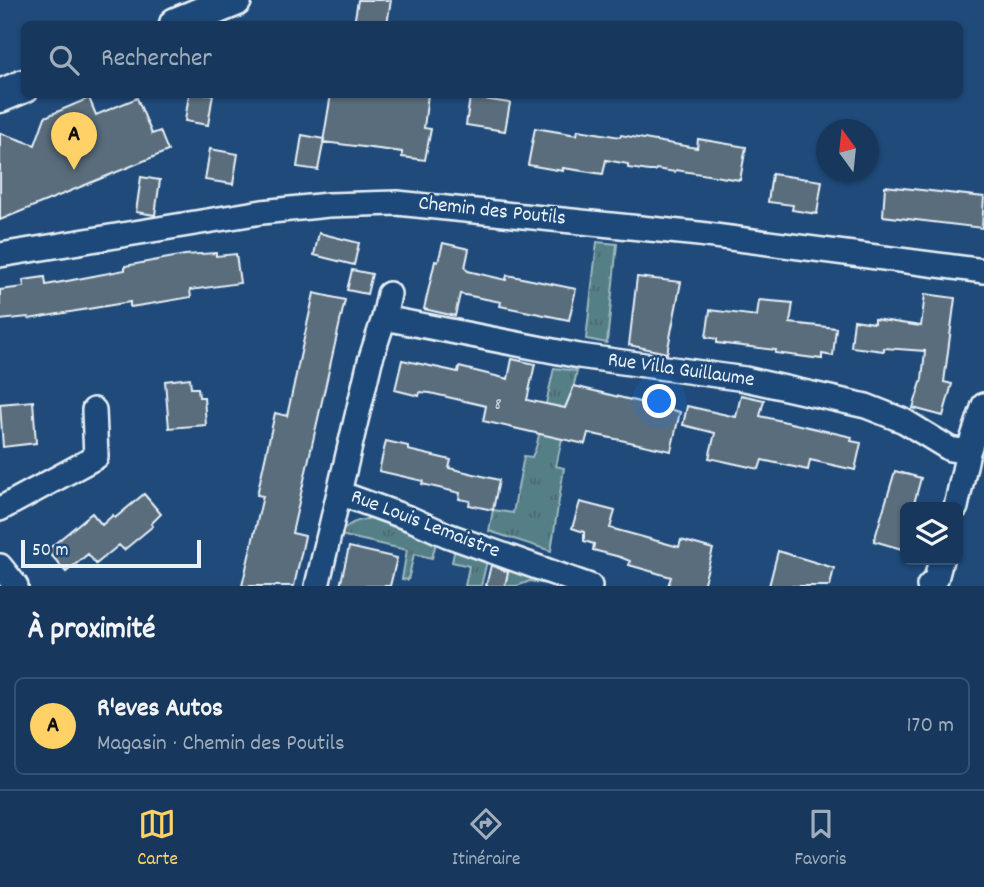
<!DOCTYPE html>
<html lang="fr">
<head>
<meta charset="utf-8">
<style>
	body { margin:0; font-family:Dekko,sans-serif; background:#244365; color:#f1f3f6 }
	.controls { position:absolute; right:21px; bottom:21px; display:grid; overflow:hidden; border-radius:10px; box-shadow:0 2px 5px #0004 }
	.controls button { width:63px; height:63px; display:grid; place-items:center; padding:0; border:0; border-bottom:2px solid #365272; background:#17385c; color:#f1f3f6; font:35px sans-serif }
	.compass { position:absolute; left:816px; top:119px; width:63px; height:63px; border-radius:50%; background:#17385c; box-shadow:0 2px 5px #0004; rotate:345deg }
	.scale { position:absolute; left:21px; bottom:18px; width:180px; box-sizing:border-box; padding-left:7px; border:4px solid #e8f1f8; border-top:0; font-size:19px; line-height:24px; white-space:nowrap; color:#e8f1f8; -webkit-text-stroke:5px #1f4a7a; paint-order:stroke }
	.you { position:absolute; left:660px; top:402px; width:24px; height:24px; margin:-18px; border:5px solid #fff; border-radius:50%; background:#1a73e8; box-shadow:0 0 0 10px #1a73e833 }
	.badge { display:grid; place-items:center; width:46px; height:46px; border-radius:50%; background:#ffd166; color:#111; font-size:23px; font-weight:700 }
	.pin { position:absolute; translate:-50% -58px; filter:drop-shadow(0 2px 4px #0008) }
	.pin::after { content:''; position:absolute; top:37px; width:24px; height:21px; background:inherit; clip-path:polygon(0 0,100% 0,50% 100%) }
	.list { margin:0; padding:0; list-style:none }
	h2 { display:flex; justify-content:space-between; align-items:center; height:91px; margin:0; padding:0 28px; font-size:30px }
	h2 small { font-size:23px; font-weight:400; color:#9eacbb }
	.list li { display:grid; grid-template-columns:46px 1fr auto; gap:21px; align-items:center; box-sizing:border-box; height:98px; margin:0 14px 14px; padding:0 14px; border:2px solid #365272; border-radius:10px }
	.list b { display:block; font-size:26px; white-space:nowrap }
	.list p { margin:0; font-size:23px; white-space:nowrap; color:#9eacbb }
	.list em { font-size:23px; font-style:normal; color:#9eacbb }
	.icon { flex:none; width:38px; height:38px; fill:none; stroke:currentColor; stroke-width:2; stroke-linecap:round; stroke-linejoin:round }
	.map { position:relative; flex:none; width:984px; height:586px; overflow:hidden }
	.search { position:absolute; background:#17385c; box-shadow:0 2px 5px #0004; left:21px; right:21px; top:21px; height:77px; display:flex; align-items:center; gap:18px; box-sizing:border-box; padding:0 24px; border-radius:10px; color:#9eacbb; font-size:26px }
	.sheet { height:203px; background:#17385c }
	nav { display:flex; justify-content:space-around; align-items:center; box-sizing:border-box; height:98px; border-top:2px solid #365272; background:#17385c; font-size:19px; color:#9eacbb }
	nav a { display:grid; justify-items:center; gap:4px }
	nav .on { color:#ffd166 }
	.map>svg:first-child { display:block }
</style>
</head>
<body>
<div class="map">
<svg width="984" height="586" viewBox="0 0 984 586">
	<defs>
		<pattern id="grass-tufts" width="24" height="20" patternUnits="userSpaceOnUse" patternTransform="scale(1.75)"><rect width="24" height="20" fill="#557f87"/><path d="M3 7l-1-3M5 7V3M7 7l1-3M15 17l-1-3M17 17v-4M19 17l1-3" fill="none" stroke="#4e666c"/></pattern>
	</defs>
	<rect width="100%" height="100%" fill="#1f4a7a"/>
	<filter id="ink" filterUnits="userSpaceOnUse"><feTurbulence type="fractalNoise" baseFrequency=".0143" numOctaves="2"/><feDisplacementMap in="SourceGraphic" scale="14" xChannelSelector="R" yChannelSelector="G"/><feConvolveMatrix kernelMatrix="1 2 1 2 8 2 1 2 1" color-interpolation-filters="sRGB"/></filter>
	<g filter="url(#ink)">
		<path fill="url(#grass-tufts)" stroke="#9eb8c0" stroke-width="2" d="M597,242L617,244L607,343L586,339Z
			M554,368L577,371L556,466L564,468L551,551L489,531L493,510L513,513L524,456L532,457L536,448Z
			M372,518L436,543L432,558L414,554L408,580L402,579L407,550L340,535C346,523 359,520 372,518Z
			M455,548L487,561L481,586H465L469,566L452,562Z
			M509,569L556,586L530,581L517,586H505Z"/>
		<path fill="#5a6d7c" stroke="#e8f1f8" stroke-width="2" d="M358,0H391L387,24H354Z
			M189,94H213L208,125L185,121Z
			M331,94H428L424,128L431,129L425,160L402,157V152L323,142Z
			M470,97L510,103L505,131L466,125Z
			M89,98L96,115L137,98L152,134L160,131L168,151L0,220V133L35,145L45,117Z
			M535,128L577,135L578,130L620,137L621,135L697,148L698,139L746,147L740,180L676,170L675,172L656,169L655,171H649L628,168V164L606,160L603,174L563,168V171L528,165Z
			M302,135L324,139L318,170L297,167Z
			M210,149L238,154L233,184L205,180Z
			M772,174L822,181L817,214L792,210L793,205L768,202Z
			M141,177L160,180L155,215L136,212Z
			M885,186L984,197L982,228L883,216Z
			M319,233L359,243L354,265L314,255Z
			M443,243L469,249L465,268L468,271L506,280L507,275L576,289L569,320L500,306L501,302L460,294L455,316L424,309L435,261L438,262Z
			M216,253V256L236,254L240,283L190,290L191,297L150,304L130,307V302L29,319L28,317L0,320V290L24,287L23,280L45,277L46,285L125,270V266L185,255Z
			M352,270L372,274L367,294L347,290Z
			M637,277L681,282L667,353L629,345Z
			M314,293L345,300L292,533L305,536L294,586H242L263,496L257,495L275,413L287,416Z
			M925,294L955,298L944,382L952,384L943,416L913,408L922,379L925,351L884,348V351L851,347L854,320L874,323V319L921,326Z
			M759,300L793,303L790,323L836,328L833,356L822,354V359L775,353L776,350L717,343V339L706,337L710,310L757,316Z
			M512,359L535,364L527,400L565,408L574,386L680,412L671,451L588,433L585,444L540,434L483,421L486,406L430,393L420,392L419,396L395,390L402,360L458,372L459,367L508,379Z
			M190,378L191,388H198L199,397H204L206,425L169,428L165,381Z
			M741,395L764,400L760,416L852,437L851,441L861,443L855,470L810,460L808,470L762,460L759,469L709,458L715,433L683,425L687,406L736,417Z
			M33,401L36,443L3,447L0,404Z
			M386,441L408,446V450L451,460L449,468L499,480L493,510L469,505L470,501L459,499L460,493L422,484L423,481L379,471Z
			M895,471L921,478L913,507H905V550L874,541Z
			M144,494L161,514L151,524L153,526L124,550L119,545L96,564L88,554L66,572L47,550L92,513L102,525L113,515L115,518Z
			M580,502L615,511L610,528L679,547L681,540L713,549L703,586H668L671,577L629,565L630,561L620,557L593,550L594,544L584,541V532L572,528Z
			M349,547L397,558L390,586H340Z
			M778,551L834,568L830,586H769Z
			M491,565L508,572L505,586H486Z"/>
		<g fill="none" stroke-linecap="round" stroke-linejoin="round">
			<defs>
				<path id="minor" d="M0,255L262,212L328,205L397,203L699,234L984,271
					M384,318L579,356L745,379L866,406L904,421L950,449L968,452
					M339,493L411,519L447,535L590,586
					M956,507L968,452L984,405
					M0,509L96,457L94,410
					M0,566L16,586
					M317,586L370,361L384,318L389,294
					M929,586L936,579L941,560"/>
				<path id="secondary" d="M176,24L235,0
					M0,96L24,86"/>
			</defs>
			<use href="#minor" stroke="#e8f1f8" stroke-width="28"/>
			<use href="#secondary" stroke="#e8f1f8" stroke-width="37"/>
			<use href="#minor" stroke="#1f4a7a" stroke-width="23"/>
			<use href="#secondary" stroke="#1f4a7a" stroke-width="32"/>
		</g>
	</g>
	<g text-anchor="middle" dominant-baseline="central" stroke-width="5" stroke-linejoin="round" paint-order="stroke">
		<g font-size="18" fill="#c4d0d9">
			<text x="498" y="405">8</text>
		</g>
		<g font-size="21" fill="#e8f1f8" stroke="#1f4a7a">
			<text transform="translate(492 212) rotate(6)">Chemin des Poutils</text>
			<text transform="translate(681 371) rotate(8)">Rue Villa Guillaume</text>
			<text transform="translate(425 525) rotate(21)">Rue Louis Lemaistre</text>
		</g>
	</g>
</svg>
<div class="controls">
<button><svg class="icon" aria-label="layers" viewBox="0 0 24 24"><path d="M12 4l9 5-9 5-9-5zM3 14l9 5 9-5"/></svg></button>
</div>
<svg class="compass" viewBox="-18 -18 36 36"><path d="M0-13l5 13h-10z" fill="#e53935"/><path d="M0 13l5-13h-10z" fill="#9eacbb"/></svg>
<div class="scale">50 m</div>
<div class="you"></div>
<div class="pin badge" style="left:74px;top:170px">A</div>
<div class="search"><svg class="icon" aria-label="search" viewBox="0 0 24 24"><circle cx="10" cy="10" r="6"/><path d="M15 15l6 6"/></svg>Rechercher</div>
</div>
<section class="sheet">
<h2>À proximité<small></small></h2>
<ul class="list">
<li><span class="badge">A</span><div><b>R'eves Autos</b><p>Magasin · Chemin des Poutils</p></div><em>170 m</em></li>
</ul>
</section>
<nav>
<a class="on"><svg class="icon" aria-label="map" viewBox="0 0 24 24"><path d="M3 6l6-2 6 2 6-2v14l-6 2-6-2-6 2zM9 4v14M15 6v14"/></svg>Carte</a>
<a><svg class="icon" aria-label="directions" viewBox="0 0 24 24"><path d="M12 3l9 9-9 9-9-9zM9 14v-3h6M13 9l2 2-2 2"/></svg>Itinéraire</a>
<a><svg class="icon" aria-label="saved" viewBox="0 0 24 24"><path d="M7 4h10v16l-5-4-5 4z"/></svg>Favoris</a>
</nav>
</body>
</html>
